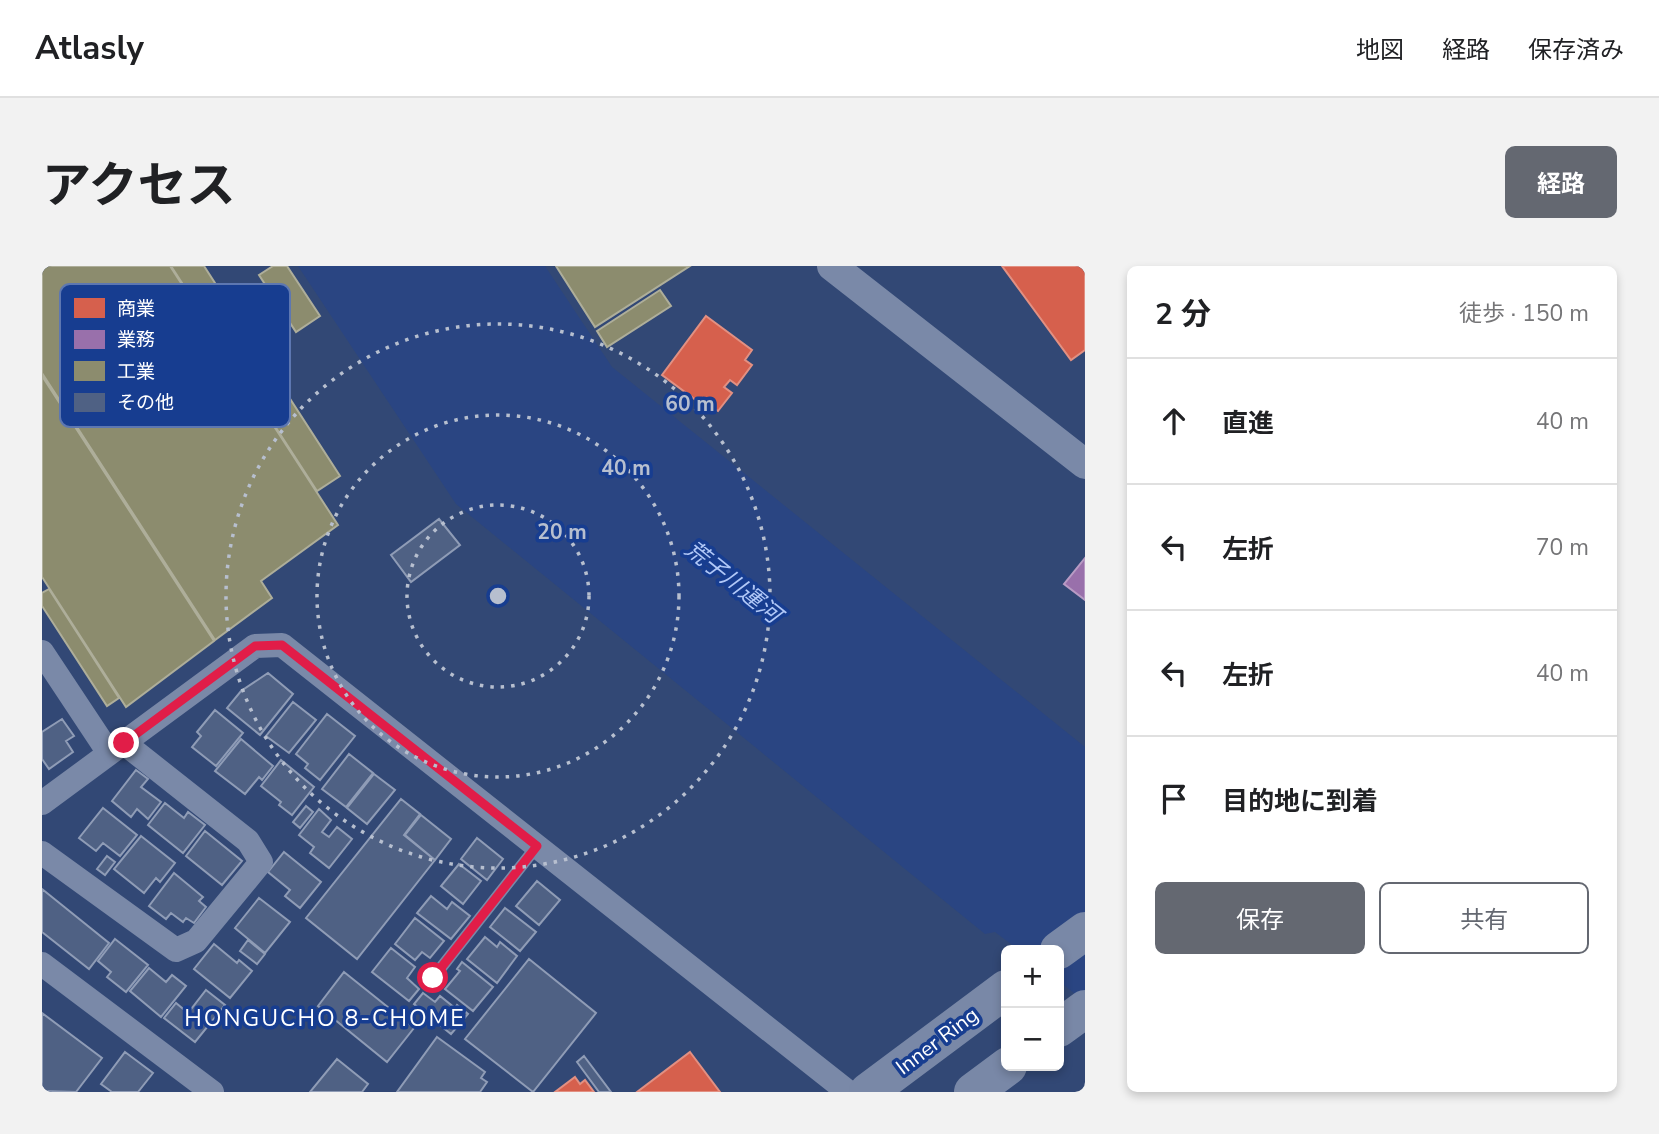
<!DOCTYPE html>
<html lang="ja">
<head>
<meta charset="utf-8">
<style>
	body { margin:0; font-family:"Nunito Sans","Noto Sans JP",sans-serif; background:#f2f2f2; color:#202124 }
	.controls { position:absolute; right:21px; bottom:21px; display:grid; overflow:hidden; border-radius:10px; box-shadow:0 4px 10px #0003 }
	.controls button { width:63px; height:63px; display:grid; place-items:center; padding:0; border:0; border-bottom:2px solid #e0e0e0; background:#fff; color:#202124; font:35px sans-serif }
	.stop { position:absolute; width:21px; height:21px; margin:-16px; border:5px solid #e11d48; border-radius:50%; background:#fff }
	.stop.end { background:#e11d48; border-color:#fff; box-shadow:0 2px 7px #0008 }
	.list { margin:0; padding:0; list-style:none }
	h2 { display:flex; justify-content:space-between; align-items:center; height:91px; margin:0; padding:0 28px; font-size:30px }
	h2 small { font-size:23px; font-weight:400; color:#757577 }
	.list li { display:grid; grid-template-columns:46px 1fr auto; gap:21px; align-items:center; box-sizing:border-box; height:126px; padding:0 28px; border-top:2px solid #e0e0e0 }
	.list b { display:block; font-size:26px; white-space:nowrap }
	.list em { font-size:23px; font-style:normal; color:#757577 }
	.actions { display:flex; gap:14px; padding:21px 28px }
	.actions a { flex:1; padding:16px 0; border:2px solid #646871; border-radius:10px; text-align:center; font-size:24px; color:#646871 }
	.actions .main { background:#646871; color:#fff }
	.icon { flex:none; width:38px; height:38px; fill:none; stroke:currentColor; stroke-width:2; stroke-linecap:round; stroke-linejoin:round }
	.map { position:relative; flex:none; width:1043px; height:826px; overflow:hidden; border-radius:10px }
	header { display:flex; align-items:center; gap:42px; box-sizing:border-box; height:98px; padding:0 35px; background:#fff; border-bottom:2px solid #e0e0e0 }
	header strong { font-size:33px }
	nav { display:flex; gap:38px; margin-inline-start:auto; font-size:24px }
	.intro { display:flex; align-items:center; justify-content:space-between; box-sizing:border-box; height:168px; padding:0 42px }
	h1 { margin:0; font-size:49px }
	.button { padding:18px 32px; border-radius:10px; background:#646871; color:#fff; font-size:24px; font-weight:700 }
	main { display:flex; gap:42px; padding:0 42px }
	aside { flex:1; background:#fff; border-radius:10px; box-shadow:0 4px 10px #0003 }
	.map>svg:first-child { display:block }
</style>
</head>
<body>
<header>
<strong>Atlasly</strong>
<nav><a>地図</a><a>経路</a><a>保存済み</a></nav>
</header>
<div class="intro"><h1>アクセス</h1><a class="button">経路</a></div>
<main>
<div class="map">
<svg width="1043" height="826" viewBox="0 0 1043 826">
	<rect width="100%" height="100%" fill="#324875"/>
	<path fill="#2a4582" d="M256,0H503L570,101L1043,481V736L1017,715V684H977L953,666L943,668L414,238Z"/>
	<path fill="#d6604d" stroke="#e29082" stroke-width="2" d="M960,0H1043V84L1029,94Z
		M664,50L710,84L703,94L710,99L695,119L688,114L682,121L690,127L676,145L668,140L666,143L620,109Z
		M648,786L678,826H595Z
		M533,811L538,818L543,814L552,826H513Z"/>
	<path fill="#9970ab" stroke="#b89bc4" stroke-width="2" d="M1043,292V334L1022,318Z"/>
	<path fill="#8c8c6e" stroke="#aeae9a" stroke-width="2" d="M0,0H128L296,259L219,315L230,332L173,374L0,107Z
		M129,0H162L298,210L275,225Z
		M231,0H245L278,50L254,66L217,9Z
		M514,0H648L553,61Z
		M618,24L629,40L565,81L555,65Z
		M0,110L172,375L84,441L0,311Z
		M7,323L77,432L65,440L0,340V327Z"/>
	<path fill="#4f6184" stroke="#8f9cb6" stroke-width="2" d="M397,253L418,279L369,316L349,289Z
		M226,407L251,428L218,469L185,442L199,425Z
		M251,436L274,454L247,487L224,470Z
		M173,444L201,467L174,500L150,481L159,470L155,466Z
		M285,448L313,470L278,514L263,502L266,498L254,488Z
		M20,453L32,470L24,475L31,486L7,503L0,493V466Z
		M199,473L231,500L220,514L217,511L203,528L173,505Z
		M307,488L331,507L304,541L280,523Z
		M239,494L272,521L250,549L237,539L239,536L219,520Z
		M94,504L106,513L99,521L119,536L106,553L95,543L89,551L70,535Z
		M332,508L353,524L325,558L305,542Z
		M359,533L378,548L362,569L393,594L315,693L264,652Z
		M123,537L142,552L146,546L163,559L141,587L106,559Z
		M264,540L271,546L258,562L251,556Z
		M61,542L95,569L78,590L61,577L54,585L37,572Z
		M277,543L289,554L280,566L287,571L295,561L310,573L287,602L268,587L272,581L257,569Z
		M379,549L409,573L393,594L363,569Z
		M163,565L200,595L180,619L144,590Z
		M99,570L133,597L118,616L114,612L102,627L72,603Z
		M435,572L461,593L445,614L419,593Z
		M242,586L279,616L258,642L243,630L248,624L226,606Z
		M65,590L73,596L63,609L55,603Z
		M417,598L439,615L421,638L399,620Z
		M132,607L161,631L157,635L164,641L152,657L144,652L141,656L129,647L124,653L107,640Z
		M495,615L518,634L497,659L474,640Z
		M0,623L67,677L47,703L0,666Z
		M389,630L405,643L410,636L428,650L409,673L375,647Z
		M217,632L248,656L223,687L193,662Z
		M463,642L494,666L478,685L448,661Z
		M373,652L402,675L388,692L380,686L373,694L353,678Z
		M443,671L455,681L458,676L475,690L455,717L425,693Z
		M73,673L106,699L84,726L65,711L69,706L56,695Z
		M206,674L223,688L215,698L198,685Z
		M172,678L195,697L197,694L210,705L188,732L152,703Z
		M349,682L373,701L365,712L377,723L367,735L330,706Z
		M487,693L554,747L491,826L423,773Z
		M420,696L451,721L431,745L403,723L418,705L415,703Z
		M107,702L124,716L130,709L144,720L119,751L88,725Z
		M302,706L372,762L345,796L276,740Z
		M164,724L183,739L153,776L122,752L134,737L146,747Z
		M381,727L393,736L398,730L413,742L415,739L426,748L409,768L372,738Z
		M0,747L60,792L34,826L0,825Z
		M395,771L443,806L439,812L445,816L438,826H355Z
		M83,786L111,807L96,826H70L59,818Z
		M542,790L569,826H557L535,796Z
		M295,793L326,818L320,826H268Z"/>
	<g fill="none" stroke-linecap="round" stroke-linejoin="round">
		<path stroke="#7a89a8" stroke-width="12" d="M391,712L495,580"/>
		<path stroke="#7a89a8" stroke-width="24" d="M0,386L67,487
			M0,537L213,380L240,379L806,826
			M0,587L134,684L154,675L219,596L206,575L82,477
			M0,698L170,826"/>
		<path stroke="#7a89a8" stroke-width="30" d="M790,0L1043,198"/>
		<path stroke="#7988a7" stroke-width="38" d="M1017,684L1043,665
			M1017,762L1043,743
			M826,826L964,723
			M931,826L966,800"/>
	</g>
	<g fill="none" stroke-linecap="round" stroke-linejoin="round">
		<path stroke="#e11d48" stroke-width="9" d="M82,477L213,380L240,379L495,580L391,712"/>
	</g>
	<g fill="none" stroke="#b7bfcf" stroke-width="3.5" stroke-dasharray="3.5 7">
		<circle cx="456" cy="330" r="91"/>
		<circle cx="456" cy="330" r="181"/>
		<circle cx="456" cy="330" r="272"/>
	</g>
	<g text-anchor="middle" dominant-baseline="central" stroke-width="7" stroke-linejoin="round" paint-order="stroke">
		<g font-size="21" fill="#fff" stroke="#173d90">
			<text transform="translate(895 775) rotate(-37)">Inner Ring</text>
		</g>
		<g font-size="23" font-style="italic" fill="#b1c8f7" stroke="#173d90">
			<text transform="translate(691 316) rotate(39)">荒子川運河</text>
		</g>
		<g font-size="23" letter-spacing="2" fill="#fff" stroke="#173d90">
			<text x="283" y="752">HONGUCHO 8-CHOME</text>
		</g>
	</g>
	<rect x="18" y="18" width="230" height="143" rx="10" fill="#173d90" stroke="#5d77b1" stroke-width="2"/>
	<rect x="32" y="32" width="31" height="20" fill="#d6604d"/>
	<rect x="32" y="64" width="31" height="19" fill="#9970ab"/>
	<rect x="32" y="95" width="31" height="20" fill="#8c8c6e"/>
	<rect x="32" y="127" width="31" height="19" fill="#4f6184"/>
	<g font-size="19" fill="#fff">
		<text x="75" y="49">商業</text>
		<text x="75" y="80">業務</text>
		<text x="75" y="112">工業</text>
		<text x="75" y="143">その他</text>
	</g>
	<circle cx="456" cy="330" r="10" fill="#b7bfcf" stroke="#173d90" stroke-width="3.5"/>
	<g font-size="21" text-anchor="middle" font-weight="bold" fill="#b7bfcf" stroke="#173d90" stroke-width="7" stroke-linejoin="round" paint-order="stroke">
		<text x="648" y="145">60 m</text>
		<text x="584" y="209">40 m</text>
		<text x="520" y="273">20 m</text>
	</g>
</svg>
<div class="controls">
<button>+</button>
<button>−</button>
</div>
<div class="stop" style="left:391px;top:712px"></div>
<div class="stop end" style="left:82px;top:477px"></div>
</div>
<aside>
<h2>2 分<small>徒歩 · 150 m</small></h2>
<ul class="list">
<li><svg class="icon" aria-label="ahead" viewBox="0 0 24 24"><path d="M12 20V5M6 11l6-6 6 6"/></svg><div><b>直進</b></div><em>40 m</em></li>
<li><svg class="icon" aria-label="left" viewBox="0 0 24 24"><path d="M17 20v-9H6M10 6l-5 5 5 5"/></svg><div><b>左折</b></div><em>70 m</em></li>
<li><svg class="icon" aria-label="left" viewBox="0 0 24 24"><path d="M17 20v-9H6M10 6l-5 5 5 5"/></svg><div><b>左折</b></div><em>40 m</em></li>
<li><svg class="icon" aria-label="arrive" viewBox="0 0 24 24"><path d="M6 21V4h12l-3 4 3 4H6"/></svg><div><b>目的地に到着</b></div></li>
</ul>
<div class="actions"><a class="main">保存</a><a>共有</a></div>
</aside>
</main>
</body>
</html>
